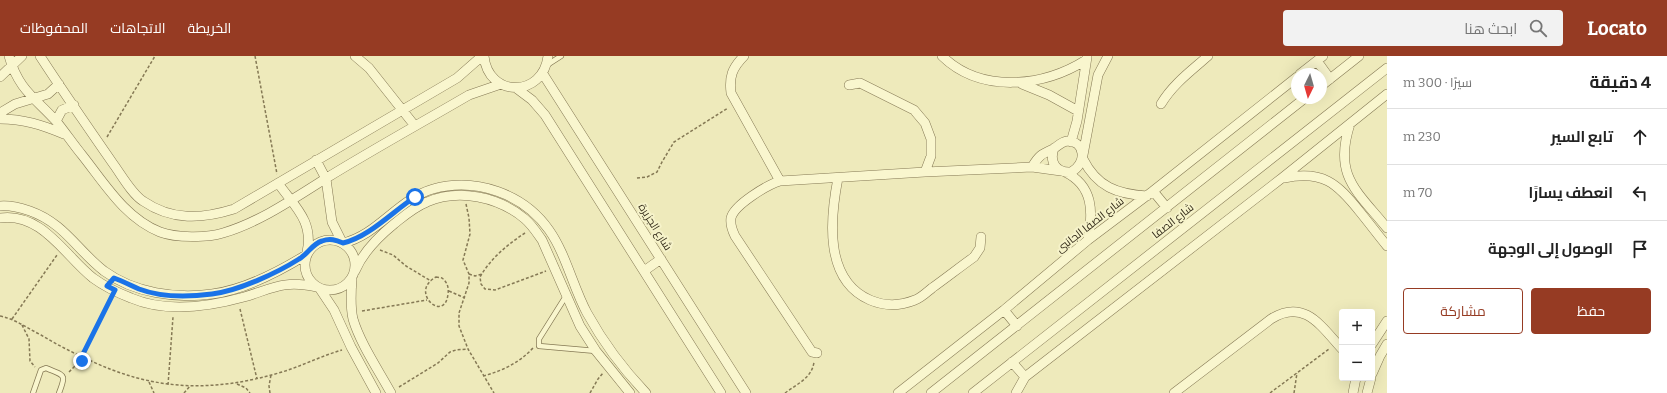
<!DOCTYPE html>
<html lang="ar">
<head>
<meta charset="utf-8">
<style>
	body { margin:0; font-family:Bitter,Cairo,serif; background:#f2f2f2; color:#222; direction:rtl }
	.controls { position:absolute; right:12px; bottom:12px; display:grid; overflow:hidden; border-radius:4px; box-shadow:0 4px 16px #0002 }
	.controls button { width:36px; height:36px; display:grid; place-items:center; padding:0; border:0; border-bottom:1px solid #e0e0e0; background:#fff; color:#222; font:20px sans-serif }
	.compass { position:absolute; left:1291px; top:12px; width:36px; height:36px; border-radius:50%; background:#fff; box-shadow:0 4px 16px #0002; rotate:185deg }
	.stop { position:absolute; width:12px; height:12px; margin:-9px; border:3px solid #1a73e8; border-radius:50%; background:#fff }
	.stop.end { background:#1a73e8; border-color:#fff; box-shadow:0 1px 4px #0008 }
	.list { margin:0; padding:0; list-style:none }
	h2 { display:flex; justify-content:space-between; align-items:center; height:52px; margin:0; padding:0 16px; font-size:17px }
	h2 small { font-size:13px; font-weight:400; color:#767676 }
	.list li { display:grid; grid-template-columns:26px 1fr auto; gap:12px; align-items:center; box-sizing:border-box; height:56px; padding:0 16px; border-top:1px solid #e0e0e0 }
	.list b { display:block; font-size:15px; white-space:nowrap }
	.list em { font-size:13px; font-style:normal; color:#767676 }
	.actions { display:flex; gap:8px; padding:12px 16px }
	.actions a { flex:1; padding:9px 0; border:1px solid #963b23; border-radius:4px; text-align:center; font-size:14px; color:#963b23 }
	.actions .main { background:#963b23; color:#fff }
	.icon { flex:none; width:22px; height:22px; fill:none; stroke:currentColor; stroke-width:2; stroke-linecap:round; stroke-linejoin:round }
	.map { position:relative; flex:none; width:1387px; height:337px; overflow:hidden; direction:ltr }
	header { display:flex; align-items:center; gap:24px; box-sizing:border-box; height:56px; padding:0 20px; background:#963b23; color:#fff }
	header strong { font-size:19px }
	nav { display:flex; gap:22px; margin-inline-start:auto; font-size:14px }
	.search { width:280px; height:36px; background:#f2f2f2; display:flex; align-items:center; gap:10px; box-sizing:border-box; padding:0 14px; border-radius:4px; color:#767676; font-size:15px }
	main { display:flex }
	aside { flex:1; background:#fff }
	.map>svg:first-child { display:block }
</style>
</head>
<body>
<header>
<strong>Locato</strong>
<div class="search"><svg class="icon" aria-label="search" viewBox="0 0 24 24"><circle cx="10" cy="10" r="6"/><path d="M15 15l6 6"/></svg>ابحث هنا</div>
<nav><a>الخريطة</a><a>الاتجاهات</a><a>المحفوظات</a></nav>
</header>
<main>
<aside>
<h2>4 دقيقة<small>سيرًا · 300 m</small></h2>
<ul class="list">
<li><svg class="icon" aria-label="ahead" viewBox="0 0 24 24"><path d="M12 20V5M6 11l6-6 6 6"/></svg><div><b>تابع السير</b></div><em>230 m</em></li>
<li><svg class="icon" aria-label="left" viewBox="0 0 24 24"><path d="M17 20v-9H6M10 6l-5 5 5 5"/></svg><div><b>انعطف يسارًا</b></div><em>70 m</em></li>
<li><svg class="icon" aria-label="arrive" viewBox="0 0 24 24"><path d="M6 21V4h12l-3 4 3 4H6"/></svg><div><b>الوصول إلى الوجهة</b></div></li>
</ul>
<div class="actions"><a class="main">حفظ</a><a>مشاركة</a></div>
</aside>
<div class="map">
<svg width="1387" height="337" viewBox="0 0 1387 337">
	<rect width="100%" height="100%" fill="#eeeabb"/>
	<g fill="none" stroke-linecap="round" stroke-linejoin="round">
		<defs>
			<path id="service" d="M547,9L561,0
				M566,240L539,283V290L596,295
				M33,337L41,314L46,312C64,320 67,317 59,337"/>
			<path id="minor" d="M9,0C18,33 35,42 56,65C65,76 73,88 82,99C105,128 125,162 160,176C176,182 207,182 223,177C260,166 293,143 325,123C372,94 421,67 469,39L501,28
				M40,0C64,37 89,73 114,109C122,120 132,138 143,145C172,165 202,163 234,153L457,22L482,0
				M355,0L369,12L415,70
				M484,0C488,42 543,42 548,0
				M744,0C732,12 729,21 731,37L780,125
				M942,0C981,38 1043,31 1086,4
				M1317,5L1330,23
				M543,18L746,337
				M1300,18L1323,0
				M0,21L22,0
				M1022,28L1049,39L1078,55
				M849,29L860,27L914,54L925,67L931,83V100L925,116
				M1321,30L1359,0
				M516,32L532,44L545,59L721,337
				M1161,48C1173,28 1191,15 1208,0
				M0,57L15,48L48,38L59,28
				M0,63C24,63 42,69 64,78
				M56,65L62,54L74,49
				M1350,68C1333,120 1357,135 1387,172
				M1071,86L1077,65L1087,1
				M1083,99L1098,19L1108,0
				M1083,103C1097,131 1117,138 1147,140
				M316,104L326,123L332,166L342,186
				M1032,111C1039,99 1042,98 1053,93C1058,90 1061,86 1067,85C1086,85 1087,108 1071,116C1056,117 1049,106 1054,92
				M1065,116C1094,130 1093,157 1088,184
				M838,122C830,163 824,224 870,244C884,250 900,250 915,244C921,242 927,236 932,232C946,222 960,211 974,201L980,192L981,181
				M1284,122C1323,114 1337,127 1360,156C1369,167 1378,179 1387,190
				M278,127C294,150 314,165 307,196
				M1153,135L1167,152
				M0,150C10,149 21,152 30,155C64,167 77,194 104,215C134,237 176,243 212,238C243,234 280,215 306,199
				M0,162C42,156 65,200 93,222C104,230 118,237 131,242C166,257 208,251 244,241C274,232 283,224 317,231
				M305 209a25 25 0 1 1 50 0a25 25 0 1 1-50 0Z
				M343,187C378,179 398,143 433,133C476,121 524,138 549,174C566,198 573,231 587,257C603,286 623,313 646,337
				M355,215C363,196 378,181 394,168C404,160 414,151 427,146C459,132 499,141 525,163C532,169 537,177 542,184L580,270L596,295L630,337
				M644,215L661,203
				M352,223C351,236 350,250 353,263C360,287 379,315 391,337
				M320,233L334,254L351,291L376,337
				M1004,254L1017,270
				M1372,288L1387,265
				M817,297L812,296L810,293L735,180C732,174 730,169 731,162C734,149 767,129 780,125L925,116L1032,111L1061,115
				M1012,306L1025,321
				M1372,318L1380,300L1387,288
				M898,337L1004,254L1088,184L1153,135L1297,21
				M931,337L1305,42
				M973,337L1387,12
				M1016,337L1025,321L1282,122L1387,38
				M1174,337L1271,263C1304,242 1321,270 1342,293
				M1353,337L1356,322
				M1367,337L1371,322"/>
		</defs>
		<use href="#service" stroke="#857955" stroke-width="6"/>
		<use href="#minor" stroke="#857955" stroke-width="10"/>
		<path stroke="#857955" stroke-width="1.5" stroke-dasharray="3 2" stroke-linecap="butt" d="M255,0L277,118
			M107,81L155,0
			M637,122L647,121L657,116L662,106L674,86L728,52
			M466,148L469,162L470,178L463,204L469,218V227L459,257V270L468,293L494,337
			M525,177C508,188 490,203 480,221L481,228L485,233L495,234L546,215
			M380,194L393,199L406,210L431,225
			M469,218L475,220L482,218
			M436,221L442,222C447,226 449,231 448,238C445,268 408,236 436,221Z
			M449,235L465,242
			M240,253L257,323
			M362,255L427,244
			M0,260C15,263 27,272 41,279C56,288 71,296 87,303C153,335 212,337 282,316C302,310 321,300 342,294
			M12,263L57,199
			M22,269L29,283L30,305L35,311
			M82,300L110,243
			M69,316L77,308L86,303
			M483,320C502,315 519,307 533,292
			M149,326L154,337
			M237,328L246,332L250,337
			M168,329L173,261
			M399,331L438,307L450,296L456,294L468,293
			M184,337L190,330
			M270,337L269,330L271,319
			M590,337L598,323L603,317
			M785,337C797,328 812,322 814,306
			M1270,337L1329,293
			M1294,337L1297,317"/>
		<use href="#service" stroke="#f9f6ce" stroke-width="4.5"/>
		<use href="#minor" stroke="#f9f6ce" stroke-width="9"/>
	</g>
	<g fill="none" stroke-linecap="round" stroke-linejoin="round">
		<path stroke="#1a73e8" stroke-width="5" d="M82,305L86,303L82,300L115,234L107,230L114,222C122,225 130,229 139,233C160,241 189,241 212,238C238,235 277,217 299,203C308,198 312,188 322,185C330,182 336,184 343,187C369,181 392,156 415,141"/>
	</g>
	<g text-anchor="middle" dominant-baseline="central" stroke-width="4" stroke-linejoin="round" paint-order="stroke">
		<g font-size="11" fill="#342c1a" stroke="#f6f3ca">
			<text transform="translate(1173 165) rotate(-38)">شارع الصفا</text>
			<text transform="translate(1090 169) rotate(-38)">شارع الصفا الجانبى</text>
			<text transform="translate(655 171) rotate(58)">شارع الجزيرة</text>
		</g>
	</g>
</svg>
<div class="controls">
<button>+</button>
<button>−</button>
</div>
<svg class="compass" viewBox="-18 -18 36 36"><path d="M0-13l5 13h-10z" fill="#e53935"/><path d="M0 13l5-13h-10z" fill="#767676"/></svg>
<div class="stop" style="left:415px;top:141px"></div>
<div class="stop end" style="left:82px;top:305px"></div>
</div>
</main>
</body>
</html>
